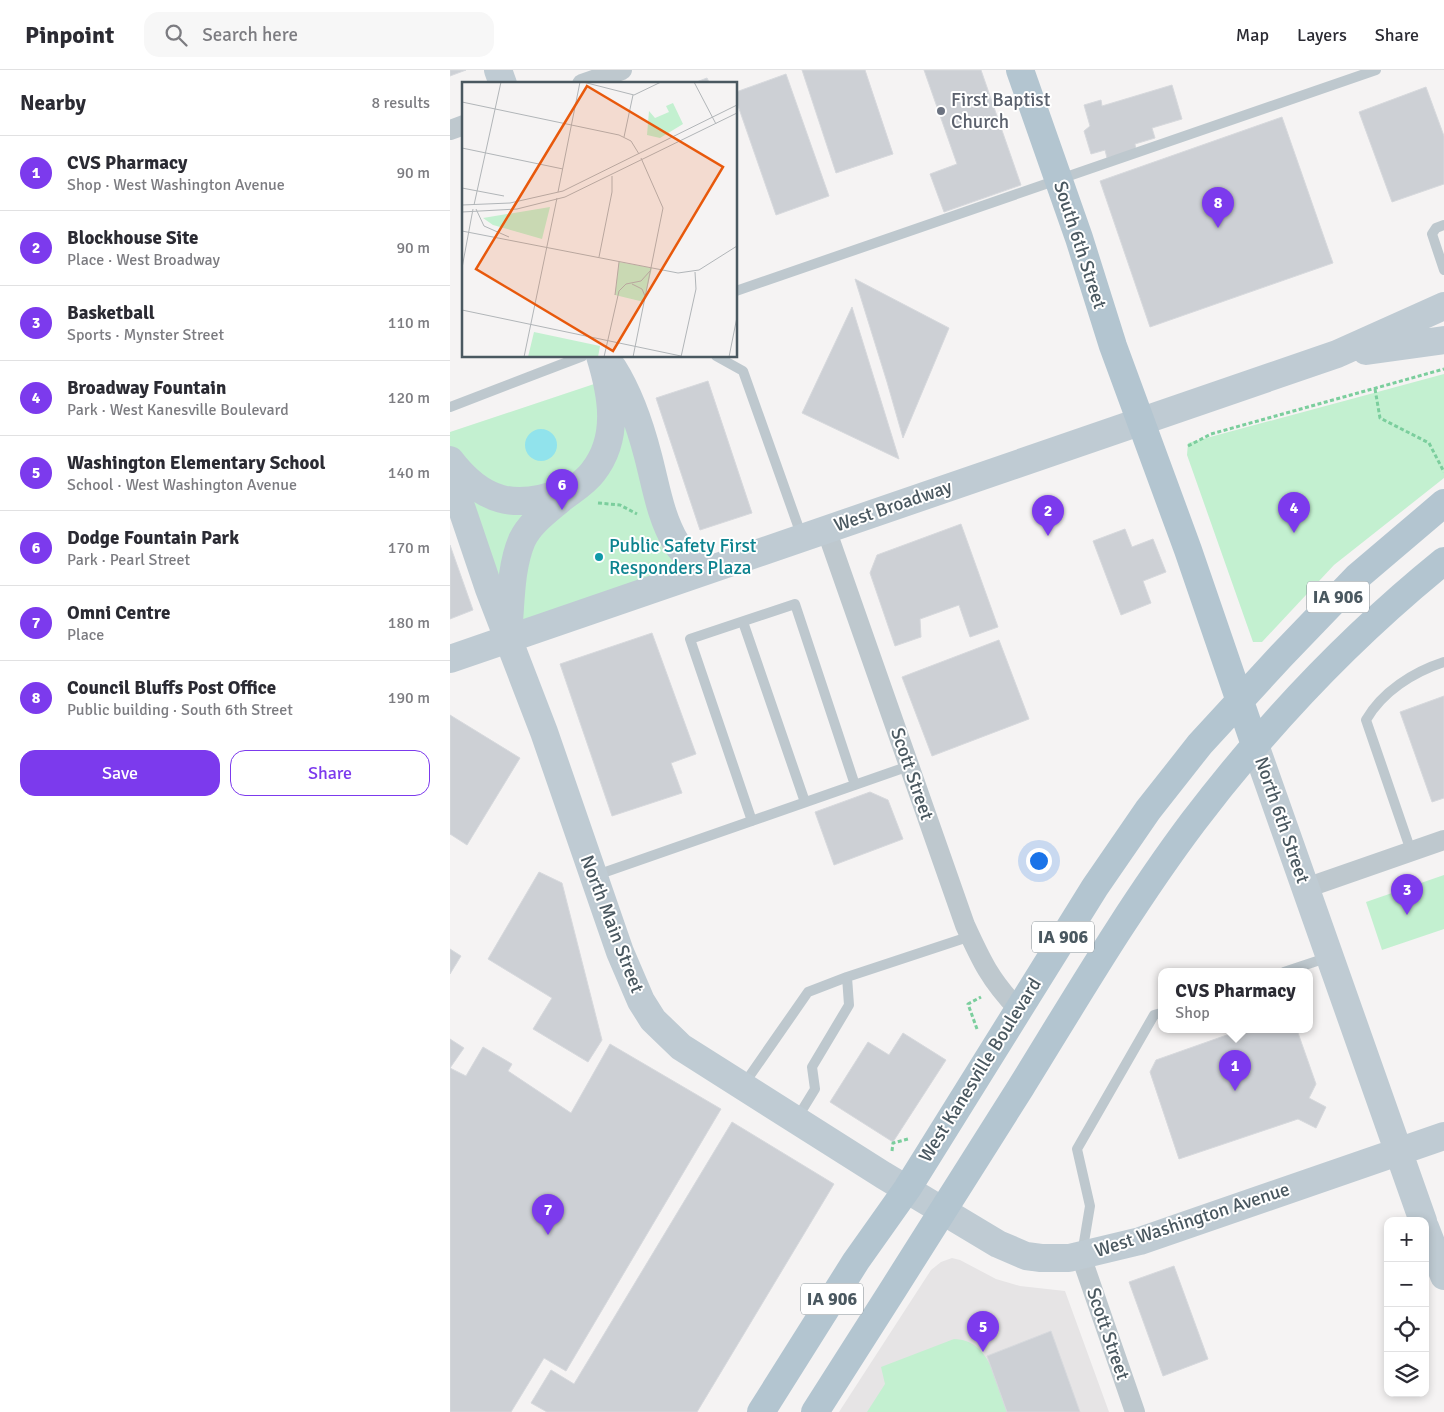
<!DOCTYPE html>
<html lang="en">
<head>
<meta charset="utf-8">
<style>
	body { margin:0; font-family:Signika,sans-serif; background:#f7f7f7; color:#2b2b33 }
	.controls { position:absolute; right:15px; bottom:15px; display:grid; overflow:hidden; border-radius:10px; box-shadow:0 2px 8px #0003 }
	.controls button { width:45px; height:45px; display:grid; place-items:center; padding:0; border:0; border-bottom:1px solid #e1e1e2; background:#fff; color:#2b2b33; font:25px sans-serif }
	.you { position:absolute; left:588px; top:790px; width:18px; height:18px; margin:-12px; border:4px solid #fff; border-radius:50%; background:#1a73e8; box-shadow:0 0 0 8px #1a73e833 }
	.badge { display:grid; place-items:center; width:32px; height:32px; border-radius:50%; background:#7c3aed; color:#fff; font-size:16px; font-weight:700 }
	.pin { position:absolute; translate:-50% -41px; filter:drop-shadow(0 1px 2px #0008) }
	.pin::after { content:''; position:absolute; top:26px; width:18px; height:15px; background:inherit; clip-path:polygon(0 0,100% 0,50% 100%) }
	.popup { position:absolute; left:708px; top:898px; width:155px; height:65px; box-sizing:border-box; display:grid; place-content:center; border-radius:10px; background:#fff; filter:drop-shadow(0 1px 4px #0005); font-size:16px; white-space:nowrap; color:#7c7c81 }
	.popup b { font-size:19px; color:#2b2b33 }
	.popup::after { content:''; position:absolute; left:50%; top:100%; margin-left:-10px; border:10px solid transparent; border-top-color:#fff }
	.list { margin:0; padding:0; list-style:none }
	h2 { display:flex; justify-content:space-between; align-items:center; height:65px; margin:0; padding:0 20px; font-size:21px }
	h2 small { font-size:16px; font-weight:400; color:#7c7c81 }
	.list li { display:grid; grid-template-columns:32px 1fr auto; gap:15px; align-items:center; box-sizing:border-box; height:75px; padding:0 20px; border-top:1px solid #e1e1e2 }
	.list b { display:block; font-size:19px; white-space:nowrap }
	.list p { margin:0; font-size:16px; white-space:nowrap; color:#7c7c81 }
	.list em { font-size:16px; font-style:normal; color:#7c7c81 }
	.actions { display:flex; gap:10px; padding:15px 20px }
	.actions a { flex:1; padding:11px 0; border:1px solid #7c3aed; border-radius:15px; text-align:center; font-size:18px; color:#7c3aed }
	.actions .main { background:#7c3aed; color:#fff }
	.icon { flex:none; width:28px; height:28px; fill:none; stroke:currentColor; stroke-width:2; stroke-linecap:round; stroke-linejoin:round }
	.map { position:relative; flex:none; width:994px; height:1342px; overflow:hidden }
	header { display:flex; align-items:center; gap:30px; box-sizing:border-box; height:70px; padding:0 25px; background:#fff; border-bottom:1px solid #e1e1e2 }
	header strong { font-size:24px }
	nav { display:flex; gap:28px; margin-inline-start:auto; font-size:18px }
	.search { width:350px; height:45px; background:#f7f7f7; display:flex; align-items:center; gap:12px; box-sizing:border-box; padding:0 18px; border-radius:15px; color:#7c7c81; font-size:19px }
	main { display:flex }
	aside { flex:1; background:#fff }
	.map>svg:first-child { display:block }
</style>
</head>
<body>
<header>
<strong>Pinpoint</strong>
<div class="search"><svg class="icon" aria-label="search" viewBox="0 0 24 24"><circle cx="10" cy="10" r="6"/><path d="M15 15l6 6"/></svg>Search here</div>
<nav><a>Map</a><a>Layers</a><a>Share</a></nav>
</header>
<main>
<aside>
<h2>Nearby<small>8 results</small></h2>
<ul class="list">
<li><span class="badge">1</span><div><b>CVS Pharmacy</b><p>Shop · West Washington Avenue</p></div><em>90 m</em></li>
<li><span class="badge">2</span><div><b>Blockhouse Site</b><p>Place · West Broadway</p></div><em>90 m</em></li>
<li><span class="badge">3</span><div><b>Basketball</b><p>Sports · Mynster Street</p></div><em>110 m</em></li>
<li><span class="badge">4</span><div><b>Broadway Fountain</b><p>Park · West Kanesville Boulevard</p></div><em>120 m</em></li>
<li><span class="badge">5</span><div><b>Washington Elementary School</b><p>School · West Washington Avenue</p></div><em>140 m</em></li>
<li><span class="badge">6</span><div><b>Dodge Fountain Park</b><p>Park · Pearl Street</p></div><em>170 m</em></li>
<li><span class="badge">7</span><div><b>Omni Centre</b><p>Place</p></div><em>180 m</em></li>
<li><span class="badge">8</span><div><b>Council Bluffs Post Office</b><p>Public building · South 6th Street</p></div><em>190 m</em></li>
</ul>
<div class="actions"><a class="main">Save</a><a>Share</a></div>
</aside>
<div class="map">
<svg width="994" height="1342" viewBox="0 0 994 1342">
	<rect width="100%" height="100%" fill="#f5f3f3"/>
	<path fill="#e6e4e5" d="M502,1188L510,1190L546,1209L570,1216L615,1221L659,1342H389L481,1200L491,1192Z"/>
	<path fill="#c3f0d0" d="M994,304V408L884,495L812,572H803L737,385L738,373Z
		M168,306L199,387L253,501L58,570L0,404V362Z
		M994,805V859L932,880L916,832Z
		M504,1269C541,1270 546,1313 557,1342H417L435,1314L431,1297Z"/>
	<path fill="#91e3ec" d="M75 375a16 16 0 1 1 32 0a16 16 0 1 1-32 0Z"/>
	<path fill="#cdd0d5" stroke="#d7d9dd" d="M0,0H16L0,6Z
		M352,0H415L443,84L386,103Z
		M474,0H531L571,115L494,142L480,104L507,94Z
		M336,4L379,126L326,145L286,30V22Z
		M257,8L260,14H241Z
		M722,15L732,49L702,58L705,68L685,74L686,80L657,88L655,80L641,84L634,61L640,56L634,35L651,30L652,36Z
		M976,17L994,66V114L942,132L909,42Z
		M832,47L883,193L700,257L650,111Z
		M405,209L499,258L453,368L437,312Z
		M402,237L449,389L352,343Z
		M258,311L302,443L250,460L206,328Z
		M511,454L548,557L520,567L509,535L470,549L471,567L445,576L420,503L427,485Z
		M675,459L682,477L703,469L716,502L693,511L701,533L671,545L643,471Z
		M0,475L23,540L0,549Z
		M202,563L246,684L221,693L232,723L162,746L110,594Z
		M549,570L579,649L482,686L452,607Z
		M994,626V728L982,732L950,642Z
		M0,645L70,688L17,775L0,764Z
		M420,722L438,730L453,769L384,795L365,742Z
		M89,802L112,813L152,970L138,992L83,959L102,928L38,889Z
		M0,879L11,886L0,904Z
		M791,960H847L866,1014L859,1028L876,1037L866,1058L848,1049L729,1089L700,1002L706,990Z
		M453,963L496,990L443,1072L380,1032L418,972L439,985Z
		M0,969L14,978L0,998L16,1006L33,977L62,994L58,1001L121,1043L160,974L271,1039L116,1301L94,1288L61,1342H0Z
		M282,1052L384,1114L247,1342H97L81,1333L101,1300L124,1314Z
		M724,1196L758,1289L713,1306L679,1212Z
		M601,1261L630,1342H557L537,1286Z"/>
	<g fill="none" stroke-linecap="round" stroke-linejoin="round">
		<path stroke="#7bce9d" stroke-width="3" stroke-dasharray="4 2.5" stroke-linecap="butt" d="M925,319L930,348L979,373L994,402
			M738,376L761,364L994,299
			M148,433L170,435L187,444
			M527,959L518,934L531,927
			M442,1081L443,1073L458,1069"/>
		<path stroke="#bec8ce" stroke-width="10" d="M994,155L986,158L982,164L994,200
			M286,221L926,0
			M266,286L293,301L352,467
			M0,337L133,286
			M293,552L355,732
			M302,751L240,569L345,534L405,715
			M961,781L916,650C932,622 963,602 994,592
			M144,806L459,696
			M834,902L879,887
			M294,1014L358,922L397,907L521,866
			M346,1050L365,1019L362,997L399,935L397,907
			M632,1184L640,1136L627,1079L704,945L711,943"/>
		<path stroke="#bec8ce" stroke-width="20" d="M132,14L172,0
			M0,60L14,55
			M376,459L515,855C531,890 540,910 568,939
			M856,818L994,770
			M631,1186L685,1342"/>
		<path stroke="#bfcbd3" stroke-width="28" d="M48,0L53,14
			M916,281L994,270
			M163,298C180,325 190,355 198,386C206,416 210,446 226,473C233,483 244,492 253,501
			M0,390C32,432 65,441 115,421
			M0,404L39,519L94,662L170,882L191,931L203,950L231,977L433,1105L548,1174L576,1186L591,1188H619L690,1171L994,1066
			M58,564C61,534 60,498 72,470C80,453 97,441 111,429C121,421 135,413 143,402C170,368 162,325 150,286
			M0,589L887,284L994,236
			M805,675L973,1151
			M975,1157L994,1206"/>
		<path stroke="#b3c5d0" stroke-width="28" d="M570,0L629,168L663,276L738,480L805,675
			M311,1342L406,1191L457,1119L645,817L698,740L750,674L831,586L907,507L994,433
			M365,1342C434,1234 503,1125 571,1017C626,928 680,836 743,752C816,656 900,567 994,491"/>
	</g>
	<circle fill="#6b7280" stroke="#fff" stroke-width="2" cx="491" cy="41" r="5"/>
	<circle fill="#0f9aa8" stroke="#fff" stroke-width="2" cx="149" cy="487" r="5"/>
	<g text-anchor="middle" dominant-baseline="central" stroke-width="4" stroke-linejoin="round" paint-order="stroke">
		<g fill="#fff" stroke="#808a90" stroke-width="1">
			<rect x="857" y="511.5" width="62" height="31" rx="4"/>
			<rect x="582" y="851.5" width="62" height="31" rx="4"/>
			<rect x="351" y="1213.5" width="62" height="31" rx="4"/>
		</g>
		<g font-size="18" font-weight="bold" fill="#4a5860">
			<text x="888" y="527">IA 906</text>
			<text x="613" y="867">IA 906</text>
			<text x="382" y="1229">IA 906</text>
		</g>
		<g font-size="19" fill="#5b616d" stroke="#fff" text-anchor="start">
			<text x="501" y="30">First Baptist<tspan x="501" dy="22">Church</tspan></text>
		</g>
		<g font-size="19" fill="#4a5860" stroke="#fff">
			<text transform="translate(630 175) rotate(72)">South 6th Street</text>
			<text transform="translate(443 436) rotate(-19)">West Broadway</text>
			<text transform="translate(462 704) rotate(71)">Scott Street</text>
			<text transform="translate(832 750) rotate(71)">North 6th Street</text>
			<text transform="translate(162 854) rotate(69)">North Main Street</text>
			<text transform="translate(530 1000) rotate(-58)">West Kanesville Boulevard</text>
			<text transform="translate(742 1150) rotate(-18)">West Washington Avenue</text>
			<text transform="translate(658 1264) rotate(71)">Scott Street</text>
		</g>
		<g font-size="19" fill="#0d838f" stroke="#fff" text-anchor="start">
			<text x="159" y="476">Public Safety First<tspan x="159" dy="22">Responders Plaza</tspan></text>
		</g>
	</g>
	<g transform="translate(12 12)">
		<rect width="275" height="275" fill="#f5f3f3"/>
		<path d="M211,21L221,42L198,56L185,53L187,29L193,36L207,30L204,24ZM88,125L80,157L31,143L21,136ZM157,180L190,186L182,220L153,213ZM72,250L138,264L136,275H66Z" fill="#c3f0d0"/>
		<path fill="none" stroke="#b1b5b8" stroke-width="1" d="M121,0L172,13L199,0M232,0L254,42M0,20L157,53L169,59L177,72M162,55L171,13M0,66L101,87M0,106L42,114M96,110L118,0M0,123L48,121L101,109L275,23M12,123L39,0M14,127L22,144L47,155M0,130L55,127L103,115L275,31M0,149L216,191L237,188L275,164M137,175L150,110V94M0,186L11,127M170,202L180,207L183,214M153,213L157,180M0,228L219,274M62,275L95,116M142,275L157,209L164,202L179,199L188,189M171,275L201,126L179,76M219,275L234,207L233,190M267,275L275,235"/>
		<path fill="#e8590c" fill-opacity="0.15" stroke="#e8590c" stroke-width="2.5" d="M125,4L261,85L151,269L14,187Z"/>
		<rect width="275" height="275" fill="none" stroke="#4a5860" stroke-width="2.5"/>
	</g>
</svg>
<div class="controls">
<button>+</button>
<button>−</button>
<button><svg class="icon" aria-label="locate" viewBox="0 0 24 24"><circle cx="12" cy="12" r="6"/><path d="M12 2v4M12 18v4M2 12h4M18 12h4"/></svg></button>
<button><svg class="icon" aria-label="layers" viewBox="0 0 24 24"><path d="M12 4l9 5-9 5-9-5zM3 14l9 5 9-5"/></svg></button>
</div>
<div class="you"></div>
<div class="pin badge" style="left:785px;top:1021px">1</div>
<div class="popup"><b>CVS Pharmacy</b>Shop</div>
<div class="pin badge" style="left:598px;top:466px">2</div>
<div class="pin badge" style="left:957px;top:845px">3</div>
<div class="pin badge" style="left:844px;top:463px">4</div>
<div class="pin badge" style="left:533px;top:1282px">5</div>
<div class="pin badge" style="left:112px;top:440px">6</div>
<div class="pin badge" style="left:98px;top:1165px">7</div>
<div class="pin badge" style="left:768px;top:158px">8</div>
</div>
</main>
</body>
</html>
